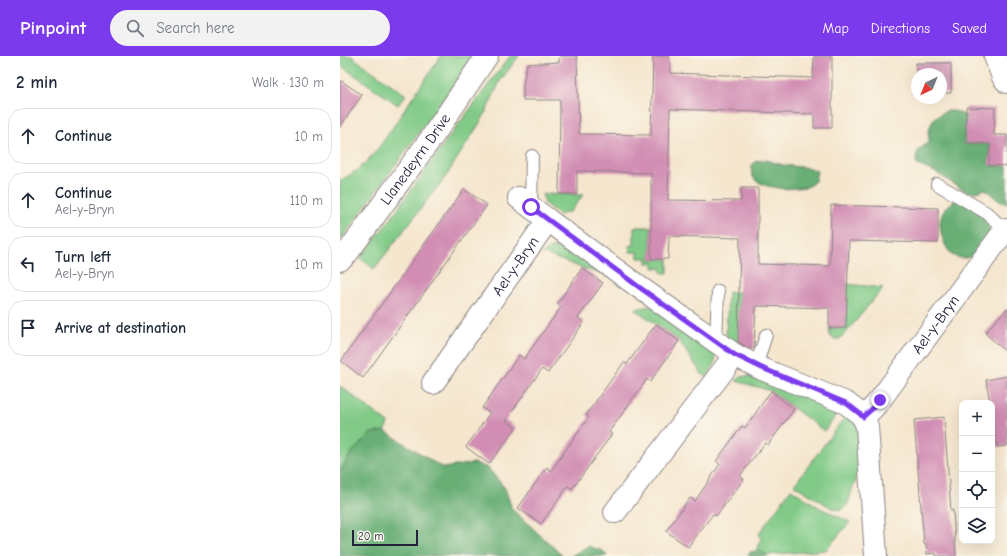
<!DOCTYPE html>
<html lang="en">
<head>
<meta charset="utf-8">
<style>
	body { margin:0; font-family:"Comic Neue",sans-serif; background:#f2f2f3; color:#1f2937 }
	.controls { position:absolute; right:12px; bottom:12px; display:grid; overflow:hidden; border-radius:8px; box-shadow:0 4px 16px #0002 }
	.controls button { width:36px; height:36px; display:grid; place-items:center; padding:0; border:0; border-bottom:1px solid #e0e1e3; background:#fff; color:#1f2937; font:20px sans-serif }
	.compass { position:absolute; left:571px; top:12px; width:36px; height:36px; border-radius:50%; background:#fff; box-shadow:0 4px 16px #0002; rotate:223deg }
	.scale { position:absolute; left:12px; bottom:10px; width:66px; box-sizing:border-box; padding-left:4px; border:2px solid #22223b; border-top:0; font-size:11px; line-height:14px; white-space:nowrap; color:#22223b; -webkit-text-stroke:3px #fbf7ec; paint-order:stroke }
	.stop { position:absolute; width:12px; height:12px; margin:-9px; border:3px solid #7c3aed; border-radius:50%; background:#fff }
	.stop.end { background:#7c3aed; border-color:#fff; box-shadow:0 1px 4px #0008 }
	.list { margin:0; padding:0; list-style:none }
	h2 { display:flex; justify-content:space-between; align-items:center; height:52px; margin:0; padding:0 16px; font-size:17px }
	h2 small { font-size:13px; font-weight:400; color:#747a83 }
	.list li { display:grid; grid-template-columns:26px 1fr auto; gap:12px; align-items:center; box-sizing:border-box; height:56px; margin:0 8px 8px; padding:0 8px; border:1px solid #e0e1e3; border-radius:16px }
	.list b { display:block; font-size:15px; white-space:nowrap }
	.list p { margin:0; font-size:13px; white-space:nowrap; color:#747a83 }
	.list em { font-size:13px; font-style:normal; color:#747a83 }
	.icon { flex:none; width:22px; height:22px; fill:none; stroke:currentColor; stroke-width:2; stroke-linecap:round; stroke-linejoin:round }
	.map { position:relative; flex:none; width:667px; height:500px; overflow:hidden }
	header { display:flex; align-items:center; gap:24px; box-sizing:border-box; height:56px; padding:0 20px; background:#7c3aed; color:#fff }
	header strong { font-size:19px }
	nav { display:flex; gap:22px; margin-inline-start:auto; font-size:14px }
	.search { width:280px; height:36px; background:#f2f2f3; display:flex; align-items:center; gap:10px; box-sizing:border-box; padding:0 14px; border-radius:22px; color:#747a83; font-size:15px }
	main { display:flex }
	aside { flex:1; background:#fff }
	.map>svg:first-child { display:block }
</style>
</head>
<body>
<header>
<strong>Pinpoint</strong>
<div class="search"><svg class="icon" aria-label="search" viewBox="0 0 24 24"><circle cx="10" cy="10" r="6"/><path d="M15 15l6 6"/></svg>Search here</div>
<nav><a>Map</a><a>Directions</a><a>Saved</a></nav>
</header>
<main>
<aside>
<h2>2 min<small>Walk · 130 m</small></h2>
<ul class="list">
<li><svg class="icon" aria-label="ahead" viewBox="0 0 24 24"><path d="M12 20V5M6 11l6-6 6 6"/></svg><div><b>Continue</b></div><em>10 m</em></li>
<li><svg class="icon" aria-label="ahead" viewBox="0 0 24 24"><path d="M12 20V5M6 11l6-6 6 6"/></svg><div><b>Continue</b><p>Ael-y-Bryn</p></div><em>110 m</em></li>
<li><svg class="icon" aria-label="left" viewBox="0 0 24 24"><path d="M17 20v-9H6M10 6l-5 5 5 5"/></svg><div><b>Turn left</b><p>Ael-y-Bryn</p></div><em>10 m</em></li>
<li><svg class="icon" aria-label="arrive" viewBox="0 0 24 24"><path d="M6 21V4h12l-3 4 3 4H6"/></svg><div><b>Arrive at destination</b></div></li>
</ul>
</aside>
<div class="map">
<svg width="667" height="500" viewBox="0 0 667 500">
	<rect width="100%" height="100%" fill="#fbf7ec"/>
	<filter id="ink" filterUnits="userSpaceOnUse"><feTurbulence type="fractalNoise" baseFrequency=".025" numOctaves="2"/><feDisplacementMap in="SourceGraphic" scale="8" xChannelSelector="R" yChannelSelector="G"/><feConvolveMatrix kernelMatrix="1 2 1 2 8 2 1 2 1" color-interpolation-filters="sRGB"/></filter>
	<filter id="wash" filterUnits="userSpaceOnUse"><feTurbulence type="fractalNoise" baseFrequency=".012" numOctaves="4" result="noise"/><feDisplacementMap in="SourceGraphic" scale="16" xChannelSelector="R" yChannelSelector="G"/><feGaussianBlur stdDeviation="0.9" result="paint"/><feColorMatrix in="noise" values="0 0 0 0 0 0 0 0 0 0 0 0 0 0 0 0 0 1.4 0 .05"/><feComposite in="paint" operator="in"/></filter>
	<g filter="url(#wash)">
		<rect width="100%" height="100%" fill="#f5e6ce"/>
		<path fill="#81ca87" stroke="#527661" d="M0,0H11L66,39L58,49L0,9Z
			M101,0H132L131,5L0,185V124C29,112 46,81 63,56C75,38 88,19 101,0Z
			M170,0H179L160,25L143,62L106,120L34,213L20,202L52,161L112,77Z
			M202,138L243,139L231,155L220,159L205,148Z
			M294,171H311V203H328V217H322L321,212H313V207H307V202H298V196H290L289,190L294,189Z
			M224,191L233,194L268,220L242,212L205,198L201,199L210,192Z
			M507,228L543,232L505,278L499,283H493L490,279L489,272H506Z
			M388,236H399L408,290L399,291L386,279Z
			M311,250L371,293L376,300L374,309L367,321L362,318L339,285L316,268L295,253Z
			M412,319L500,355L484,375L431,335L396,325L401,321Z
			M0,330L48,367L45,375L31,377L11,397L0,416Z
			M507,358L517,365L524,408L513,430L508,448L502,454L492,452L454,429Z
			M451,433L480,452L510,466L486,494L416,500L421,482L418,479Z"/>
		<path fill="#68ae74" stroke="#456858" d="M606,55H615L626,60L625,87L650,88L649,109L667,110V148L658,144L645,133L637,136H627L595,116L577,109C574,96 579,93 589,86L588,75L594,62Z
			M426,104L443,109L470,112L477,115L475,125L468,131L444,133L427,130L416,125L412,119L411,111L416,105Z
			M624,138L646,158L650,176C646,186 641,194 632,200C629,202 626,202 623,202C606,204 597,173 601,160C604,151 617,143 624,138Z
			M45,375L103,412L134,407L148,412L165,432L172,453L223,500H0V416L11,397L31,377Z
			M248,490L263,495L267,500H231Z
			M420,494L427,500H408L410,496Z"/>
		<g id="blocks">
			<path fill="#d18db3" d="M220,0H237L239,78L311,79L313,0H329L330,17L473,22L474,0H492V72H474V58L330,53L328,144L401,145V132H418V208L490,210L491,149L598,152V187L509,185L506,272H489V252L416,250L414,292H408L398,286L400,182L329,180L328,203H311V117L237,115V138H219L220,44H183V29L187,8L219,6Z
				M576,7H611V37H601V18H577V37H576Z
				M0,24L22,39L0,71Z
				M626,51L655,52L654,79H667V110L649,109L650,88L625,87Z
				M124,133L147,149L23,322L1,305Z
				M242,212L263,227L238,262L244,266L208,317L202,313L166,364L176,372L149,408L126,391L150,357L142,352L179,299L184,303L221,251L217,248Z
				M667,252V297L645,277Z
				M316,268L339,285L310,326L307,323L269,376L272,378L232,433L228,430L201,468L178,452L207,411L211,415L249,361L246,359L284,306L287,308Z
				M667,320V390L657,391L652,360V347H650L646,324Z
				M431,335L454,353L428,389L425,387L400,420L404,423L376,460L373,458L348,491L326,475L350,442L355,445L380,408L376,405L402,370L405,372Z
				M604,361L611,455L613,454L616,500H596V497L587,498L586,488H584L574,364Z"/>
		</g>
	</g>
	<g filter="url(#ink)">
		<use href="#blocks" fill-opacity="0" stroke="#8c8484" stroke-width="1"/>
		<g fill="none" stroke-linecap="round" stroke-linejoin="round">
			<defs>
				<path id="service" d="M597,128L647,157L665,174
					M191,151L192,100
					M376,285L378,235
					M416,310L426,279"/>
				<g id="minor">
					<path d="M655,0L663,21L667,26"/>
					<path d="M179,142L208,164"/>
					<path id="s1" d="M93,327L208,164L299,231L395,299L422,313L506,347L519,357L523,361"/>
					<path d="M275,456L395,299"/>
					<path id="s2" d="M536,500L527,370L523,361L532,353L540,344L665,174"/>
				</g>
				<g id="tertiary">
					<path id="s3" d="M0,204L5,200L92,81L138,13L147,0"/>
				</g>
			</defs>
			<use href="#service" stroke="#8c8484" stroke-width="14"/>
			<use href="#minor" stroke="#8c8484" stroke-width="24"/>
			<use href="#tertiary" stroke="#8c8484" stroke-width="24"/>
			<use href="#service" stroke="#fff" stroke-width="12"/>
			<use href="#minor" stroke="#fff" stroke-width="22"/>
			<use href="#tertiary" stroke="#fff" stroke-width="22"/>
		</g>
	</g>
	<g fill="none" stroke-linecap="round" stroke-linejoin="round" filter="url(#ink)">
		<path stroke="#7c3aed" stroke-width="5" d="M191,151L299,231L395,299L422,312L506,347L519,357L523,361L532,353L540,344"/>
	</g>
	<g text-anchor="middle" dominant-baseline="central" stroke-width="4" stroke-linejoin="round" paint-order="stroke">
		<g font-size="15" fill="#22223b" stroke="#fbf7ec">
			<text stroke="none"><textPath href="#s3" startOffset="126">Llanedeyrn Drive</textPath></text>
			<text stroke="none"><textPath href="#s1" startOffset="143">Ael-y-Bryn</textPath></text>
			<text stroke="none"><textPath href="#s2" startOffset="258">Ael-y-Bryn</textPath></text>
		</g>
	</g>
</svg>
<div class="controls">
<button>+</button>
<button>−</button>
<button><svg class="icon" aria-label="locate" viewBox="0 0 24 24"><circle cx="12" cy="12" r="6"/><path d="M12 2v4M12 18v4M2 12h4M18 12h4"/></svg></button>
<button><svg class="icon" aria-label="layers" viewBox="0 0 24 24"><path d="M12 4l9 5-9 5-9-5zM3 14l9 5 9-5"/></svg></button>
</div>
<svg class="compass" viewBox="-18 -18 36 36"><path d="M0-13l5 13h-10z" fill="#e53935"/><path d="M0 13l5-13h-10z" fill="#747a83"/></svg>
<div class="scale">20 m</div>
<div class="stop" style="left:191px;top:151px"></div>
<div class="stop end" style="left:540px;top:344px"></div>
</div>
</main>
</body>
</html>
